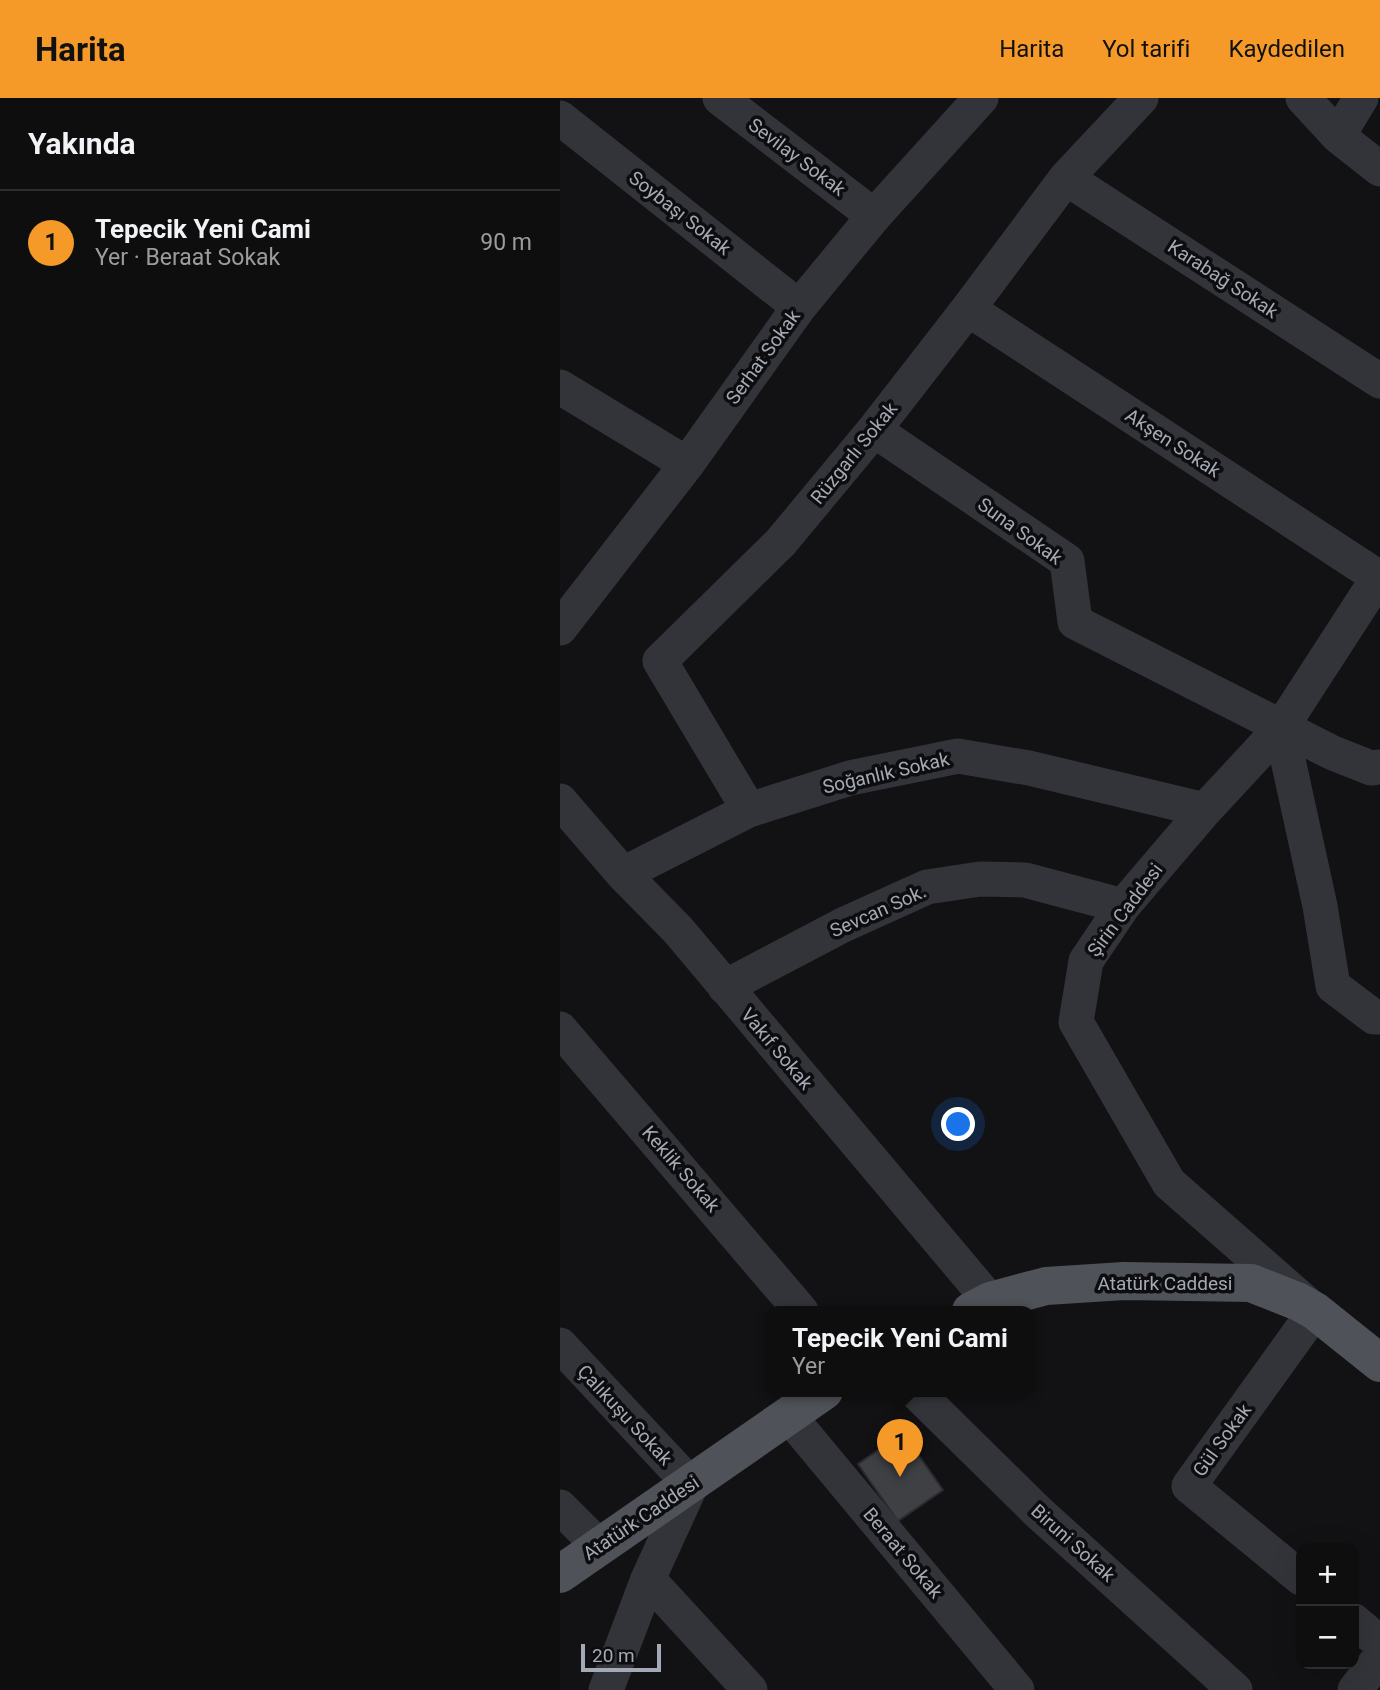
<!DOCTYPE html>
<html lang="tr">
<head>
<meta charset="utf-8">
<style>
	body { margin:0; font-family:Roboto,sans-serif; background:#1c1c1d; color:#f1f3f6 }
	.controls { position:absolute; right:21px; bottom:21px; display:grid; overflow:hidden; border-radius:14px; box-shadow:0 7px 28px #0002 }
	.controls button { width:63px; height:63px; display:grid; place-items:center; padding:0; border:0; border-bottom:2px solid #2e2e2f; background:#0e0e0f; color:#f1f3f6; font:35px sans-serif }
	.scale { position:absolute; left:21px; bottom:18px; width:80px; box-sizing:border-box; padding-left:7px; border:4px solid #a3aab5; border-top:0; font-size:19px; line-height:24px; white-space:nowrap; color:#a3aab5; -webkit-text-stroke:5px #0d0d0f; paint-order:stroke }
	.you { position:absolute; left:399px; top:1027px; width:24px; height:24px; margin:-18px; border:5px solid #fff; border-radius:50%; background:#1a73e8; box-shadow:0 0 0 10px #1a73e833 }
	.badge { display:grid; place-items:center; width:46px; height:46px; border-radius:50%; background:#f59a28; color:#111; font-size:23px; font-weight:700 }
	.pin { position:absolute; translate:-50% -58px; filter:drop-shadow(0 2px 4px #0008) }
	.pin::after { content:''; position:absolute; top:37px; width:24px; height:21px; background:inherit; clip-path:polygon(0 0,100% 0,50% 100%) }
	.popup { position:absolute; left:205px; top:1208px; width:270px; height:91px; box-sizing:border-box; display:grid; place-content:center; border-radius:14px; background:#0e0e0f; filter:drop-shadow(0 2px 5px #0005); font-size:23px; white-space:nowrap; color:#9b9c9e }
	.popup b { font-size:26px; color:#f1f3f6 }
	.popup::after { content:''; position:absolute; left:50%; top:100%; margin-left:-14px; border:14px solid transparent; border-top-color:#0e0e0f }
	.list { margin:0; padding:0; list-style:none }
	h2 { display:flex; justify-content:space-between; align-items:center; height:91px; margin:0; padding:0 28px; font-size:30px }
	h2 small { font-size:23px; font-weight:400; color:#9b9c9e }
	.list li { display:grid; grid-template-columns:46px 1fr auto; gap:21px; align-items:center; box-sizing:border-box; height:105px; padding:0 28px; border-top:2px solid #2e2e2f }
	.list b { display:block; font-size:26px; white-space:nowrap }
	.list p { margin:0; font-size:23px; white-space:nowrap; color:#9b9c9e }
	.list em { font-size:23px; font-style:normal; color:#9b9c9e }
	.map { position:relative; flex:none; width:820px; height:1592px; overflow:hidden }
	header { display:flex; align-items:center; gap:42px; box-sizing:border-box; height:98px; padding:0 35px; background:#f59a28; color:#111 }
	header strong { font-size:33px }
	nav { display:flex; gap:38px; margin-inline-start:auto; font-size:24px }
	main { display:flex }
	aside { flex:1; background:#0e0e0f }
	.map>svg:first-child { display:block }
</style>
</head>
<body>
<header>
<strong>Harita</strong>
<nav><a>Harita</a><a>Yol tarifi</a><a>Kaydedilen</a></nav>
</header>
<main>
<aside>
<h2>Yakında<small></small></h2>
<ul class="list">
<li><span class="badge">1</span><div><b>Tepecik Yeni Cami</b><p>Yer · Beraat Sokak</p></div><em>90 m</em></li>
</ul>
</aside>
<div class="map">
<svg width="820" height="1592" viewBox="0 0 820 1592">
	<rect width="100%" height="100%" fill="#121214"/>
	<path fill="#3e4044" stroke="#2c2c30" stroke-width="2" d="M343,1335L383,1392L338,1423L298,1366Z"/>
	<g fill="none" stroke-linecap="round" stroke-linejoin="round">
		<path stroke="#333439" stroke-width="35" d="M160,0L314,118
			M743,0L778,38L820,71
			M0,20L239,209
			M778,38L801,0
			M506,80L820,283
			M408,211L818,479
			M0,289L127,366
			M314,332L507,463L515,524L773,655L811,670L820,669
			M0,530L127,366L239,209L314,118L421,0
			M721,630L760,808L773,888L814,919H820
			M0,703L63,776L118,832L430,1203
			M189,712L100,563L221,444L314,332L408,211L506,80L581,0
			M63,776L189,712L290,680L398,658L469,670L645,712
			M165,889L283,827L367,789L420,781L465,782L563,808
			M0,931L241,1213
			M0,1247L131,1387L88,1481L46,1592
			M355,1293L478,1414L675,1592
			M229,1318L457,1592
			M0,1409L39,1448
			M741,1480L629,1388L755,1213L609,1085L516,924L526,863L563,808L645,712L721,630L820,477
			M88,1481L190,1592
			M794,1523L820,1545
			M795,1592L820,1559"/>
		<path stroke="#4f5258" stroke-width="38" d="M411,1213L430,1203L486,1188L564,1183L691,1185L739,1204L755,1213L820,1265
			M0,1476L264,1293"/>
	</g>
	<g text-anchor="middle" dominant-baseline="central" stroke-width="7" stroke-linejoin="round" paint-order="stroke">
		<g font-size="19" fill="#a3aab5" stroke="#0d0d0f">
			<text transform="translate(237 59) rotate(37)">Sevilay Sokak</text>
			<text transform="translate(120 115) rotate(38)">Soybaşı Sokak</text>
			<text transform="translate(663 181) rotate(33)">Karabağ Sokak</text>
			<text transform="translate(203 259) rotate(-54)">Serhat Sokak</text>
			<text transform="translate(613 345) rotate(33)">Akşen Sokak</text>
			<text transform="translate(294 355) rotate(-51)">Rüzgarlı Sokak</text>
			<text transform="translate(460 433) rotate(36)">Suna Sokak</text>
			<text transform="translate(326 675) rotate(-13)">Soğanlık Sokak</text>
			<text transform="translate(565 812) rotate(-53)">Şirin Caddesi</text>
			<text transform="translate(318 813) rotate(-24)">Sevcan Sok.</text>
			<text transform="translate(217 951) rotate(50)">Vakıf Sokak</text>
			<text transform="translate(121 1071) rotate(49)">Keklik Sokak</text>
			<text x="605" y="1185">Atatürk Caddesi</text>
			<text transform="translate(65 1317) rotate(47)">Çalıkuşu Sokak</text>
			<text transform="translate(662 1342) rotate(-54)">Gül Sokak</text>
			<text transform="translate(81 1420) rotate(-34)">Atatürk Caddesi</text>
			<text transform="translate(513 1445) rotate(42)">Biruni Sokak</text>
			<text transform="translate(343 1455) rotate(50)">Beraat Sokak</text>
		</g>
	</g>
</svg>
<div class="controls">
<button>+</button>
<button>−</button>
</div>
<div class="scale">20 m</div>
<div class="you"></div>
<div class="pin badge" style="left:340px;top:1379px">1</div>
<div class="popup"><b>Tepecik Yeni Cami</b>Yer</div>
</div>
</main>
</body>
</html>
